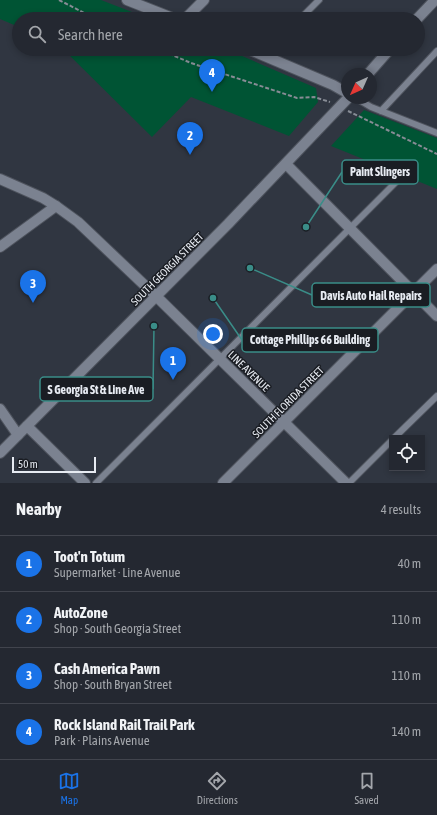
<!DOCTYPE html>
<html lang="en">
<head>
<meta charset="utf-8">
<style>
	body { margin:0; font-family:"Asap Condensed",sans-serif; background:#2c3039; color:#f1f3f6 }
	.controls { position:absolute; right:12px; bottom:12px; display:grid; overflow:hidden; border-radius:0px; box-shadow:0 2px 6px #0003 }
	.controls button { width:36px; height:36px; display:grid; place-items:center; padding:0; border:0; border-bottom:1px solid #41444d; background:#242831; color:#f1f3f6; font:20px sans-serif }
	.compass { position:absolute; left:341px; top:68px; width:36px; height:36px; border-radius:50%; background:#242831; box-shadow:0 2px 6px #0003; rotate:225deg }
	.scale { position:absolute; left:12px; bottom:10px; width:84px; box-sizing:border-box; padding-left:4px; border:2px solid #e7ebf2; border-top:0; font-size:11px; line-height:14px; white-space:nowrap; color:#e7ebf2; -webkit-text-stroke:3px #1a1d23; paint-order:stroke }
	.you { position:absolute; left:213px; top:334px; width:14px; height:14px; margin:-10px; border:3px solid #fff; border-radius:50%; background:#1a73e8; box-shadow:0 0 0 6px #1a73e833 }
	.badge { display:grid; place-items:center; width:26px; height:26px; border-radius:50%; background:#1a73e8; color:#fff; font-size:13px; font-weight:700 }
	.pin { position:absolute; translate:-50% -33px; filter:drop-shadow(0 1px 2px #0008) }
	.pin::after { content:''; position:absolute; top:21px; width:14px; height:12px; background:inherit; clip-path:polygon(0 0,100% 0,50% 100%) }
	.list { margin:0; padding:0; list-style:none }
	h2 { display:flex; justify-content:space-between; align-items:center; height:52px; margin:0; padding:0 16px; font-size:17px }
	h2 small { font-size:13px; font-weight:400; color:#a3a6ab }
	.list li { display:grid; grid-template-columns:26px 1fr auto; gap:12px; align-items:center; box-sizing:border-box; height:56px; padding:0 16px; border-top:1px solid #41444d }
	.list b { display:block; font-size:15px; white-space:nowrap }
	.list p { margin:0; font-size:13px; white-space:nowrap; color:#a3a6ab }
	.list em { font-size:13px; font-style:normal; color:#a3a6ab }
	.icon { flex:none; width:22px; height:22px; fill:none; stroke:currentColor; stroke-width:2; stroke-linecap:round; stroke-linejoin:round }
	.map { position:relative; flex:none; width:437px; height:483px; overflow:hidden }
	.search { position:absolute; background:#242831; box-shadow:0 2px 6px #0003; left:12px; right:12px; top:12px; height:44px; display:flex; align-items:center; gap:10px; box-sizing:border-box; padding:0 14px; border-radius:22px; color:#a3a6ab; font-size:15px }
	.sheet { height:276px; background:#242831 }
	nav { display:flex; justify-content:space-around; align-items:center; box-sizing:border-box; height:56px; border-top:1px solid #41444d; background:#242831; font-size:11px; color:#a3a6ab }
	nav a { display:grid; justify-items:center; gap:2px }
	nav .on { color:#1a73e8 }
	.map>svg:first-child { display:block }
</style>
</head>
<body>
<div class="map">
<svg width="437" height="483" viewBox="0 0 437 483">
	<rect width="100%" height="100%" fill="#303641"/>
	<path fill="#005434" d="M0,0H101L150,19H19V27L0,19Z
		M63,49H226L316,88L318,102L289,136L191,97L152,137Z
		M364,110L437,138V189L331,146Z"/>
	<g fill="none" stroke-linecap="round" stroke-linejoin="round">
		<defs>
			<path id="service" d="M300,19L319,0
				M264,56L270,49
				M356,98L371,107L437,133
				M381,111L437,51
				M394,438L437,396
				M96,483L397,181
				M349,483L392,440"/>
			<path id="minor" d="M185,19L204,0
				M286,164L437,316
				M0,247L56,206
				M0,409L18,435
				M27,426L85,483
				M223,483L437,269"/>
			<path id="tertiary" d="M127,0L175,19
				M248,49L333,85L347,93"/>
			<path id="secondary" d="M417,19L435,0
				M368,74L390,49
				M0,179L43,198L56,206L78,222L157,297L346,483
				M0,453L228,224L348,98"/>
		</defs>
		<use href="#service" stroke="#4e535d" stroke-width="8"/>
		<use href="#minor" stroke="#4e535d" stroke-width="12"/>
		<use href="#tertiary" stroke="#4e535d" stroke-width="12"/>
		<use href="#secondary" stroke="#4e535d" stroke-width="12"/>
		<path stroke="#878c95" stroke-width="2" stroke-dasharray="4 2" stroke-linecap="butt" d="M59,0L96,19
			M158,49L191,63L297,98L314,97L330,102
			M348,111L437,154"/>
		<use href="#service" stroke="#7b8290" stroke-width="6"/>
		<use href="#minor" stroke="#7b8290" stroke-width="10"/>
		<use href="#tertiary" stroke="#7b8290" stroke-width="10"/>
		<use href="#secondary" stroke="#7b8290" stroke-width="10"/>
	</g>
	<g text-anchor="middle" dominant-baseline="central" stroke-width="3" stroke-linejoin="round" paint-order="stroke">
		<g font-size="11" fill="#e7ebf2" stroke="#1a1d23">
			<text transform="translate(167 269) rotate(-45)">SOUTH GEORGIA STREET</text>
			<text transform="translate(249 371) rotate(44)">LINE AVENUE</text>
			<text transform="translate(288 402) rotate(-45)">SOUTH FLORIDA STREET</text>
		</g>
	</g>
	<path fill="none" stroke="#3a8d88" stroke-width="1.5" d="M306 227L342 172M250 268L312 295M213 298L242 340M154 326L153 389"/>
	<g fill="#3a8d88" stroke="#1a1d23" stroke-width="1.5">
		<circle cx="306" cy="227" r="4"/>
		<circle cx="250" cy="268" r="4"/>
		<circle cx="213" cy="298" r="4"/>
		<circle cx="154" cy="326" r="4"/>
	</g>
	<g fill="#1a1d23" stroke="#3a8d88" stroke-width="1.5">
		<rect x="342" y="160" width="76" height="24" rx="4"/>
		<rect x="312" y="283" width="118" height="24" rx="4"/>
		<rect x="242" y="328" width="136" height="24" rx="4"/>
		<rect x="40" y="377" width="113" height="24" rx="4"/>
	</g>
	<g font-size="12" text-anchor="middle" font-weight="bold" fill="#e7ebf2">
		<text x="380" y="176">Paint Slingers</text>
		<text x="371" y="300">Davis Auto Hail Repairs</text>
		<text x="310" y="344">Cottage Phillips 66 Building</text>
		<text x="96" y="394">S Georgia St &amp; Line Ave</text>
	</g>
</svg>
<div class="controls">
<button><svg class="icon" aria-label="locate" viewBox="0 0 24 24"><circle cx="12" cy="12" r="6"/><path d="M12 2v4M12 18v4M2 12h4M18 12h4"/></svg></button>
</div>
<svg class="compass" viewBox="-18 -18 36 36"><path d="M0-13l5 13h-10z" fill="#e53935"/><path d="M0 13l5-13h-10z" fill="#a3a6ab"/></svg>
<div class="scale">50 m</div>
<div class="you"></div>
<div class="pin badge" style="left:173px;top:380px">1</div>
<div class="pin badge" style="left:190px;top:155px">2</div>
<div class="pin badge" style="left:33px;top:303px">3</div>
<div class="pin badge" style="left:212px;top:92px">4</div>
<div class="search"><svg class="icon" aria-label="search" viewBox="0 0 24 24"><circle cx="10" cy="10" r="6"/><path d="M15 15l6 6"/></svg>Search here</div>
</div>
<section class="sheet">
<h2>Nearby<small>4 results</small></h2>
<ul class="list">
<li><span class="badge">1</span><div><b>Toot'n Totum</b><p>Supermarket · Line Avenue</p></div><em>40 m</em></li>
<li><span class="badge">2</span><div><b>AutoZone</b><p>Shop · South Georgia Street</p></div><em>110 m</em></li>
<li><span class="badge">3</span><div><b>Cash America Pawn</b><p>Shop · South Bryan Street</p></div><em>110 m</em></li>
<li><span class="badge">4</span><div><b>Rock Island Rail Trail Park</b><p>Park · Plains Avenue</p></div><em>140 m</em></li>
</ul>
</section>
<nav>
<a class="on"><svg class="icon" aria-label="map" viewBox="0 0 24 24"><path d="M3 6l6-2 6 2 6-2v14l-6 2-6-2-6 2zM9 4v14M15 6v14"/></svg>Map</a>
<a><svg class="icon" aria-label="directions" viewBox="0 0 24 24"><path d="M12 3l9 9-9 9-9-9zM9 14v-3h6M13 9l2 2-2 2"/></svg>Directions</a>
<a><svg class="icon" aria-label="saved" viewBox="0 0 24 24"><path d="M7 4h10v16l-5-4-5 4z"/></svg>Saved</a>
</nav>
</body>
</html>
